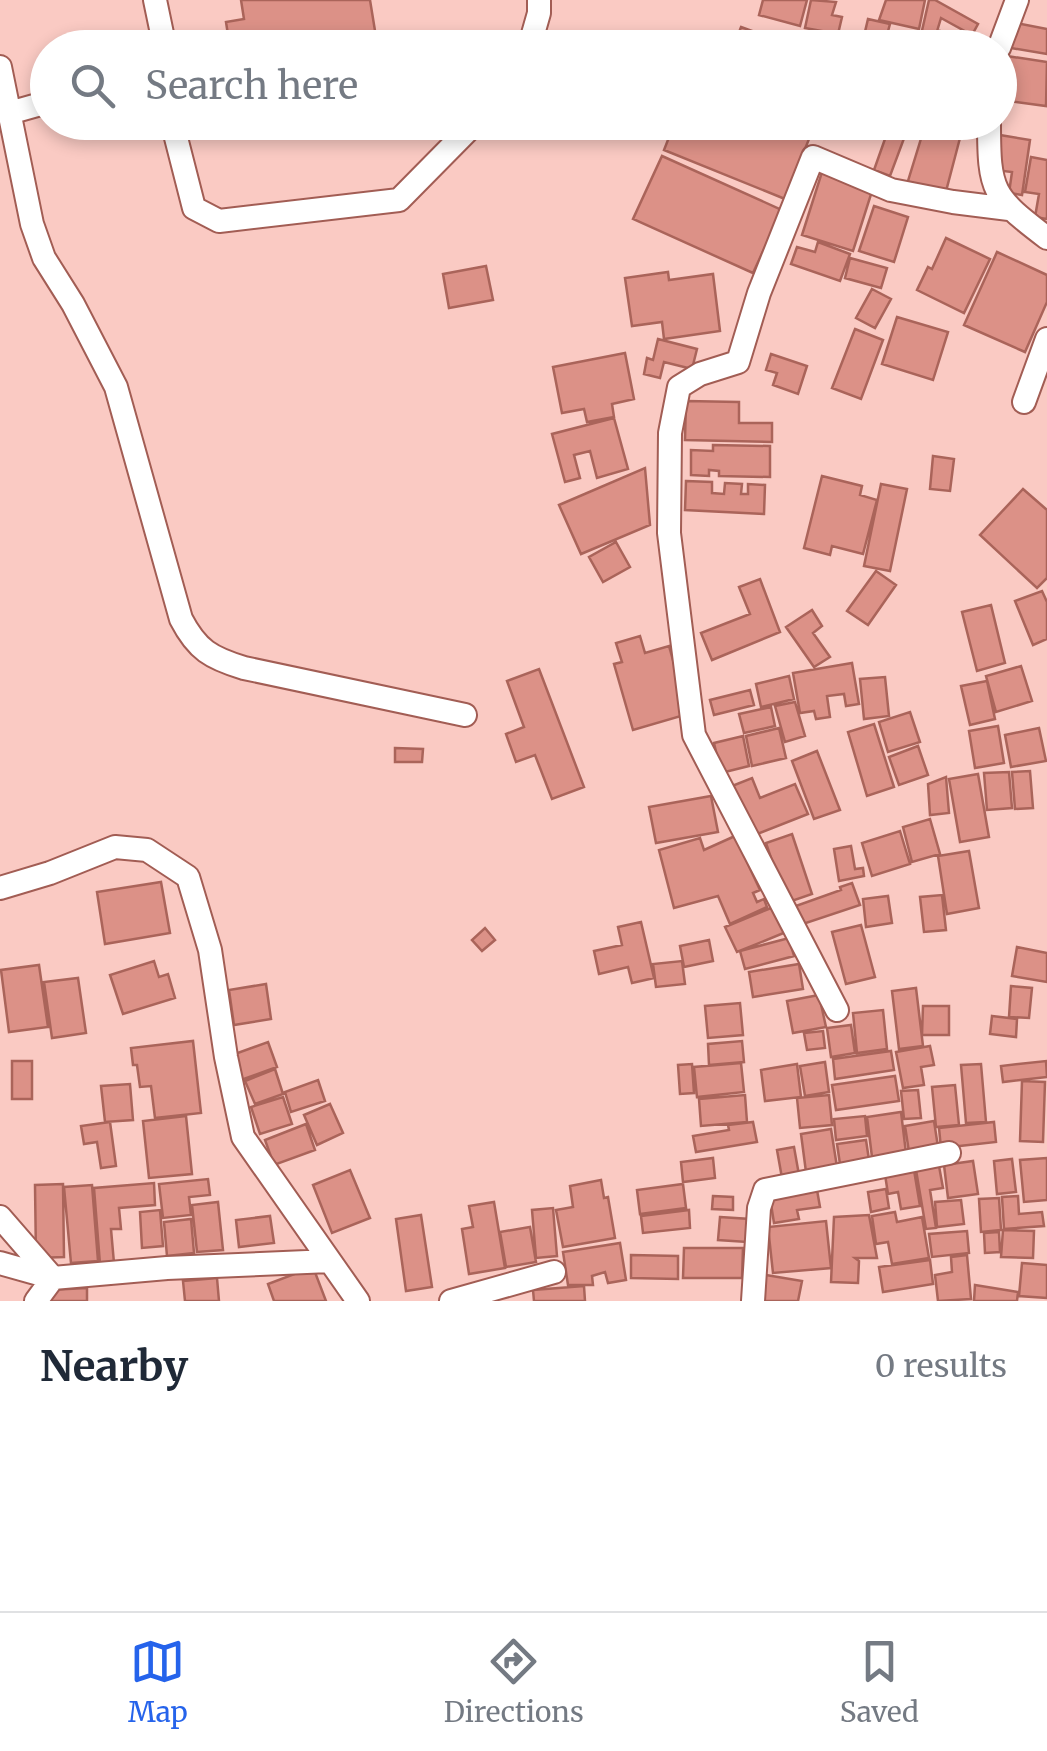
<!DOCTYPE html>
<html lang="en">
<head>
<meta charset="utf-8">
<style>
	body { margin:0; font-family:Merriweather,serif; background:#f2f2f3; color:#1f2937 }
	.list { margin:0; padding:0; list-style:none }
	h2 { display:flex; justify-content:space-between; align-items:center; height:130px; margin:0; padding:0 40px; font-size:42px }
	h2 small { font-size:32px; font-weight:400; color:#747a83 }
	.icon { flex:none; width:55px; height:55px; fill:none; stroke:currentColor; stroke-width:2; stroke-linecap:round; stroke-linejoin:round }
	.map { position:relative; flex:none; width:1047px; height:1301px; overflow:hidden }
	.search { position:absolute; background:#fff; box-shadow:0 5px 15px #0003; left:30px; right:30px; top:30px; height:110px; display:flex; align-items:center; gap:25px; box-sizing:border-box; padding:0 35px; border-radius:55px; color:#747a83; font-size:38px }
	.sheet { height:310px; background:#fff }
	nav { display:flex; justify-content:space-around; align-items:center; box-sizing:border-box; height:140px; border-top:2px solid #e0e1e3; background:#fff; font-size:28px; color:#747a83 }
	nav a { display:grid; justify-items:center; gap:5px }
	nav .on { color:#2563eb }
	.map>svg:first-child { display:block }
</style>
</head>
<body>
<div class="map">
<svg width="1047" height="1301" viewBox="0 0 1047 1301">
	<rect width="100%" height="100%" fill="#facac3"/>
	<path fill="#dc9187" stroke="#aa645a" stroke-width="2.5" d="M241,0H370L377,43L350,48H230L226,22L244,19Z
		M763,0H807L800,26L759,15Z
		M811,0L836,2L832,15L842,17L838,34L805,28Z
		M886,0H925L919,29L879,20Z
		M929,0H935L978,24L972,35L941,18L932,48H918Z
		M868,19L890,24L885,42L864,36Z
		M1016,23L1047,29V54L1011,48Z
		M741,27L771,38L767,48H733Z
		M940,31L970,37L969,48H937Z
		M1007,56L1047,62L1046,106L1000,100Z
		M675,122H687L706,130L709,122H782L811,134L785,199L664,150Z
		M891,122L909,125L890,176L874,170Z
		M924,129L960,138L945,195L908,181Z
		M1000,135L1030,140L1022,195L1009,193L1012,172L995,170Z
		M662,156L782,210L753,273L633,219Z
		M1031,157L1047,160V219L1035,217L1039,194L1025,192Z
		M822,172L873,188L853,251L802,235Z
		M874,206L908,217L894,262L859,251Z
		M946,238L990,259L964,313L917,290L928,267L932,269Z
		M818,242L850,254L840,281L791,264L797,247L815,252Z
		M997,252L1047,275V302L1025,352L964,325Z
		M850,258L887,268L881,288L845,278Z
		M486,266L493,300L449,308L443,274Z
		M668,272L669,280L713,274L720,331L664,339L662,322L632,326L625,278Z
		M872,289L891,299L875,328L856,318Z
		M897,317L948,332L933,380L882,364Z
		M855,329L883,340L861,399L832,388Z
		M658,339L697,349L692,369L664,362L660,378L644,374L647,358L653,360Z
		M625,353L634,399L612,404L614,417L587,422L584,409L562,413L553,367Z
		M771,354L807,366L798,394L773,385L777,373L766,370Z
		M686,401L739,402V423H772V442L685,440Z
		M614,418L628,469L597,478L590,451L574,455L580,478L565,482L552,434Z
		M713,445L770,446V477L719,476V471L709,470V476L691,475V450L713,451Z
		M933,456L954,459L950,491L930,489Z
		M645,468L650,525L581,554L559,505Z
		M822,476L862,486L860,495L877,500L863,554L832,546L830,555L804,548Z
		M686,481L712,482V493L724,494L725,483L742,484L741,494H748V484L765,485L764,514L685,510Z
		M881,484L907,489L890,571L864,566Z
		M1023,489L1047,510V578L1037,588L980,535Z
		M616,542L630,567L603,582L589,557Z
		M876,571L896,585L868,625L847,611Z
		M760,579L780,632L712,660L701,633L750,614L739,587Z
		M1042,591L1047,602V639L1033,645L1015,601Z
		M991,605L1005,663L977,671L962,612Z
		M812,610L822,626L813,633L830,657L814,667L786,627Z
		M640,636L645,653L669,646L688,714L633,730L614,664L622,662L616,643Z
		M852,663L859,704L846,706L844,694L827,696L830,717L816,719L814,711L800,713L793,673Z
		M1021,666L1032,701L996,712L986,676Z
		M539,669L584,787L552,799L535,755L516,762L506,734L524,727L507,681Z
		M789,676L794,699L761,707L756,684Z
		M885,677L889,716L864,719L860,679Z
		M987,681L995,719L970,725L961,686Z
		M750,690L754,705L714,715L710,700Z
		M795,702L805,736L785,742L775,706Z
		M771,707L775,726L744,733L739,714Z
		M910,712L920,742L888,752L879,722Z
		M874,724L894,787L867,796L848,732Z
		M998,726L1004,763L975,768L969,731Z
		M779,728L786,758L752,766L746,736Z
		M1039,728L1046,761L1011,767L1005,735Z
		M743,736L749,766L721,773L714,743Z
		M918,746L928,775L899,785L889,757Z
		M395,748L423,749L422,762H395Z
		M817,751L840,810L814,819L792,761Z
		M1030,771L1033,808L1015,809L1012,772Z
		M1009,772L1012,808L987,810L984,773Z
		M978,774L989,837L960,842L949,779Z
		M946,777L949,813L930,815L928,784Z
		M752,778L760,798L795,784L808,814L752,836L732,786Z
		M711,796L718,832L656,843L649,807Z
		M930,819L940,854L912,862L903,827Z
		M900,831L910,864L872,876L862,843Z
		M792,834L812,894L786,903L766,843Z
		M735,836L760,890L753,893L757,902L764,899L767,907L730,924L718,896L674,908L659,850L700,838L704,850Z
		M851,846L855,869L863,868L864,876L839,881L834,849Z
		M969,851L979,908L947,914L938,856Z
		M161,882L170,933L105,944L97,892Z
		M852,883L860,905L800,925L793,907L841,890L840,887Z
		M942,895L946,930L924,932L920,897Z
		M888,896L892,923L866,927L863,899Z
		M776,906L786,932L737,952L725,927Z
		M641,922L654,978L632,983L628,967L599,974L594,951L622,945L618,927Z
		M861,925L875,977L846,984L832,932Z
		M485,928L495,940L482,951L472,940Z
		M789,938L794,956L745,969L740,951Z
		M709,940L713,961L684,967L680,946Z
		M1017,947L1047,953V982L1012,976Z
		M154,961L159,977L168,974L175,998L123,1014L110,975Z
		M682,961L685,984L656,987L653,964Z
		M799,964L803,989L753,997L749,972Z
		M39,965L48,1027L9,1032L1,970Z
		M78,978L86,1033L52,1038L44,982Z
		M266,984L271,1019L234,1025L229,990Z
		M1011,986L1032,988L1029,1018L1009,1017Z
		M916,988L923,1046L899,1049L892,991Z
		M819,995L826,1027L793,1033L787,1001Z
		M740,1003L743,1035L708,1038L705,1006Z
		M923,1006H949V1035H922Z
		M883,1010L887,1049L857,1053L853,1013Z
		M992,1016L1017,1019L1016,1037L990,1034Z
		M851,1025L855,1053L831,1057L827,1028Z
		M823,1031L825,1048L807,1050L804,1033Z
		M193,1041L201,1113L155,1118L151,1086L140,1087L137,1065H133L131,1048Z
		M742,1041L744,1062L709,1065L708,1044Z
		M268,1042L277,1067L241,1080L232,1055Z
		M930,1046L934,1065L921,1067L924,1085L903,1088L896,1052Z
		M891,1051L894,1070L835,1079L833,1059Z
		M12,1061H32V1099H12Z
		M1046,1061L1047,1077L1003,1082L1001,1066Z
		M825,1062L829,1092L805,1096L800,1066Z
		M741,1063L744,1092L697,1097L694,1067Z
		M692,1064L694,1093L680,1094L678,1065Z
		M797,1064L801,1097L765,1101L761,1070Z
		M981,1064L986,1122L966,1123L961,1065Z
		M275,1069L283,1094L255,1104L245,1081Z
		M895,1076L899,1101L836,1110L832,1085Z
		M318,1080L325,1101L291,1112L285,1092Z
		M1022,1081L1045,1082L1043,1142L1020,1141Z
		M130,1084L133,1120L105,1122L101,1086Z
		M955,1085L959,1125L936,1127L932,1087Z
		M918,1090L921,1118L904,1119L901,1091Z
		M745,1095L747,1122L701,1126L699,1099Z
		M829,1095L832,1125L800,1128L797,1098Z
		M283,1097L292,1124L260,1134L251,1107Z
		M330,1104L343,1133L317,1145L304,1115Z
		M901,1112L906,1153L872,1157L867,1117Z
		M186,1116L192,1174L149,1178L143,1121Z
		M865,1116L867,1136L836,1140L834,1119Z
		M934,1121L938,1147L909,1152L905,1126Z
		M110,1122L116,1166L101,1168L97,1142L84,1144L81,1126Z
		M753,1122L757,1142L696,1152L693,1136L729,1130L728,1125Z
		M994,1122L996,1142L941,1148L939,1128Z
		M306,1124L315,1150L274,1165L265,1140Z
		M831,1129L837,1167L806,1172L801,1134Z
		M866,1140L869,1160L840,1164L837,1144Z
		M794,1147L799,1175L782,1178L777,1150Z
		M713,1158L715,1178L683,1182L681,1162Z
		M1047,1158V1200L1024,1202L1020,1160Z
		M1012,1159L1016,1192L997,1194L994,1161Z
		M973,1161L978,1194L948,1198L944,1165Z
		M913,1164L920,1206L901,1209L898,1192L888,1194L884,1168Z
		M939,1166L943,1188L930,1190L936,1228L926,1229L916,1170Z
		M350,1170L370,1218L332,1233L313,1185Z
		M208,1179L210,1195L189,1197L191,1215L163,1218L159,1184Z
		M601,1180L604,1198L608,1197L615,1238L563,1247L556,1210L573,1207L570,1186Z
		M154,1183L155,1205L119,1208L121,1229H111L114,1263L100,1264L94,1188Z
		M63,1184L64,1257L36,1258L35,1185Z
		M683,1184L686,1208L640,1214L637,1190Z
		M92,1185L98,1261L71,1263L64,1187Z
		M886,1189L889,1208L871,1212L868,1192Z
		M817,1190L820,1207L797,1210L799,1219L774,1223L770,1198Z
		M713,1196L733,1197V1210L712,1209Z
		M1018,1196L1019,1214L1042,1212L1044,1226L1004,1229L1002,1197Z
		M999,1198L1001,1230L981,1232L979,1199Z
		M961,1200L964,1224L937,1227L935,1202Z
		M218,1202L223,1250L197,1252L192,1205Z
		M494,1202L505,1268L469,1274L462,1229L473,1227L469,1206Z
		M553,1208L557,1256L536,1258L532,1210Z
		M160,1210L163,1246L142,1248L140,1212Z
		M689,1210L690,1228L643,1233L641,1216Z
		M895,1212L897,1222L922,1217L929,1258L892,1264L888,1242L876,1244L872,1216Z
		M421,1215L432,1287L406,1291L396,1219Z
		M869,1215L877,1258H855L859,1261L858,1283L831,1282L834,1217Z
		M270,1216L274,1243L239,1247L236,1220Z
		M720,1217L750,1219L747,1242L718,1240Z
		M191,1219L194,1253L167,1256L164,1222Z
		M826,1221L831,1268L773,1273L768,1227Z
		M530,1227L536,1262L506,1267L500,1232Z
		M1003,1230L1034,1231L1033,1258L1001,1257Z
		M967,1231L969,1253L932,1257L929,1234Z
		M999,1232L1000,1252L985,1253L984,1233Z
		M620,1243L626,1280L608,1283L605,1272L592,1276L593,1285H568L563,1252Z
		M684,1248H743L742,1278H683Z
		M631,1255L678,1256V1279L631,1278Z
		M967,1255L971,1299L938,1301L935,1275L952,1272L951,1257Z
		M930,1260L933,1284L883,1292L879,1267Z
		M1022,1263L1047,1265V1298L1019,1296Z
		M313,1267L326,1301H274L268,1284Z
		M766,1275L802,1281L798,1301H761Z
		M217,1278L219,1301H185L183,1281Z
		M975,1285L1018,1292L1017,1301H974Z
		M584,1286L585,1301H534L533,1290Z
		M87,1288V1301H49V1290Z"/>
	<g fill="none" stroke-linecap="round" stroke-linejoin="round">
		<defs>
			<path id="minor" d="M155,0L165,48
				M529,48L539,13V0
				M999,48L1017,0
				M0,67L32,224L44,258L73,304L116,387L181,619C197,650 211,658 244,668L465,715
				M9,113L48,102
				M172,122L194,208L219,221L399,200L476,122
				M989,122C989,192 992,196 1047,238
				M1024,402L1047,339
				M0,888L50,873L115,847L147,850L188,877L210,950L226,1057L243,1137L358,1301
				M837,1010L694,735L669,533L670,433L679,387L700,374L738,362L759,293L813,157L891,190L953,202L1009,209
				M0,1217L53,1278L167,1268L330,1261
				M0,1263L53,1278L36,1301
				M451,1301L554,1272
				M753,1301L759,1208L765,1190L949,1153"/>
		</defs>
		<use href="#minor" stroke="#a25d54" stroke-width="26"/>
		<use href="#minor" stroke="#fff" stroke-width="22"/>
	</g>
</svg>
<div class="search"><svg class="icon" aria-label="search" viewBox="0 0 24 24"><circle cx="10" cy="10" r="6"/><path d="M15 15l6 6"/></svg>Search here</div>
</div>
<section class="sheet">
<h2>Nearby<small>0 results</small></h2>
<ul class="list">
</ul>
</section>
<nav>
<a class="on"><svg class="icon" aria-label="map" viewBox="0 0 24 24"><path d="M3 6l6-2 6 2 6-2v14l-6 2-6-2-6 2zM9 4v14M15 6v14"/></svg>Map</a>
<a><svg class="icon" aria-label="directions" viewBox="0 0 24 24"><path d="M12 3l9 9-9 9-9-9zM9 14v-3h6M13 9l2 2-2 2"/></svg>Directions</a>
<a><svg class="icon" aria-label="saved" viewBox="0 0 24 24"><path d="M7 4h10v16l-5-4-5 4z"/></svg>Saved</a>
</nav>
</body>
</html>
